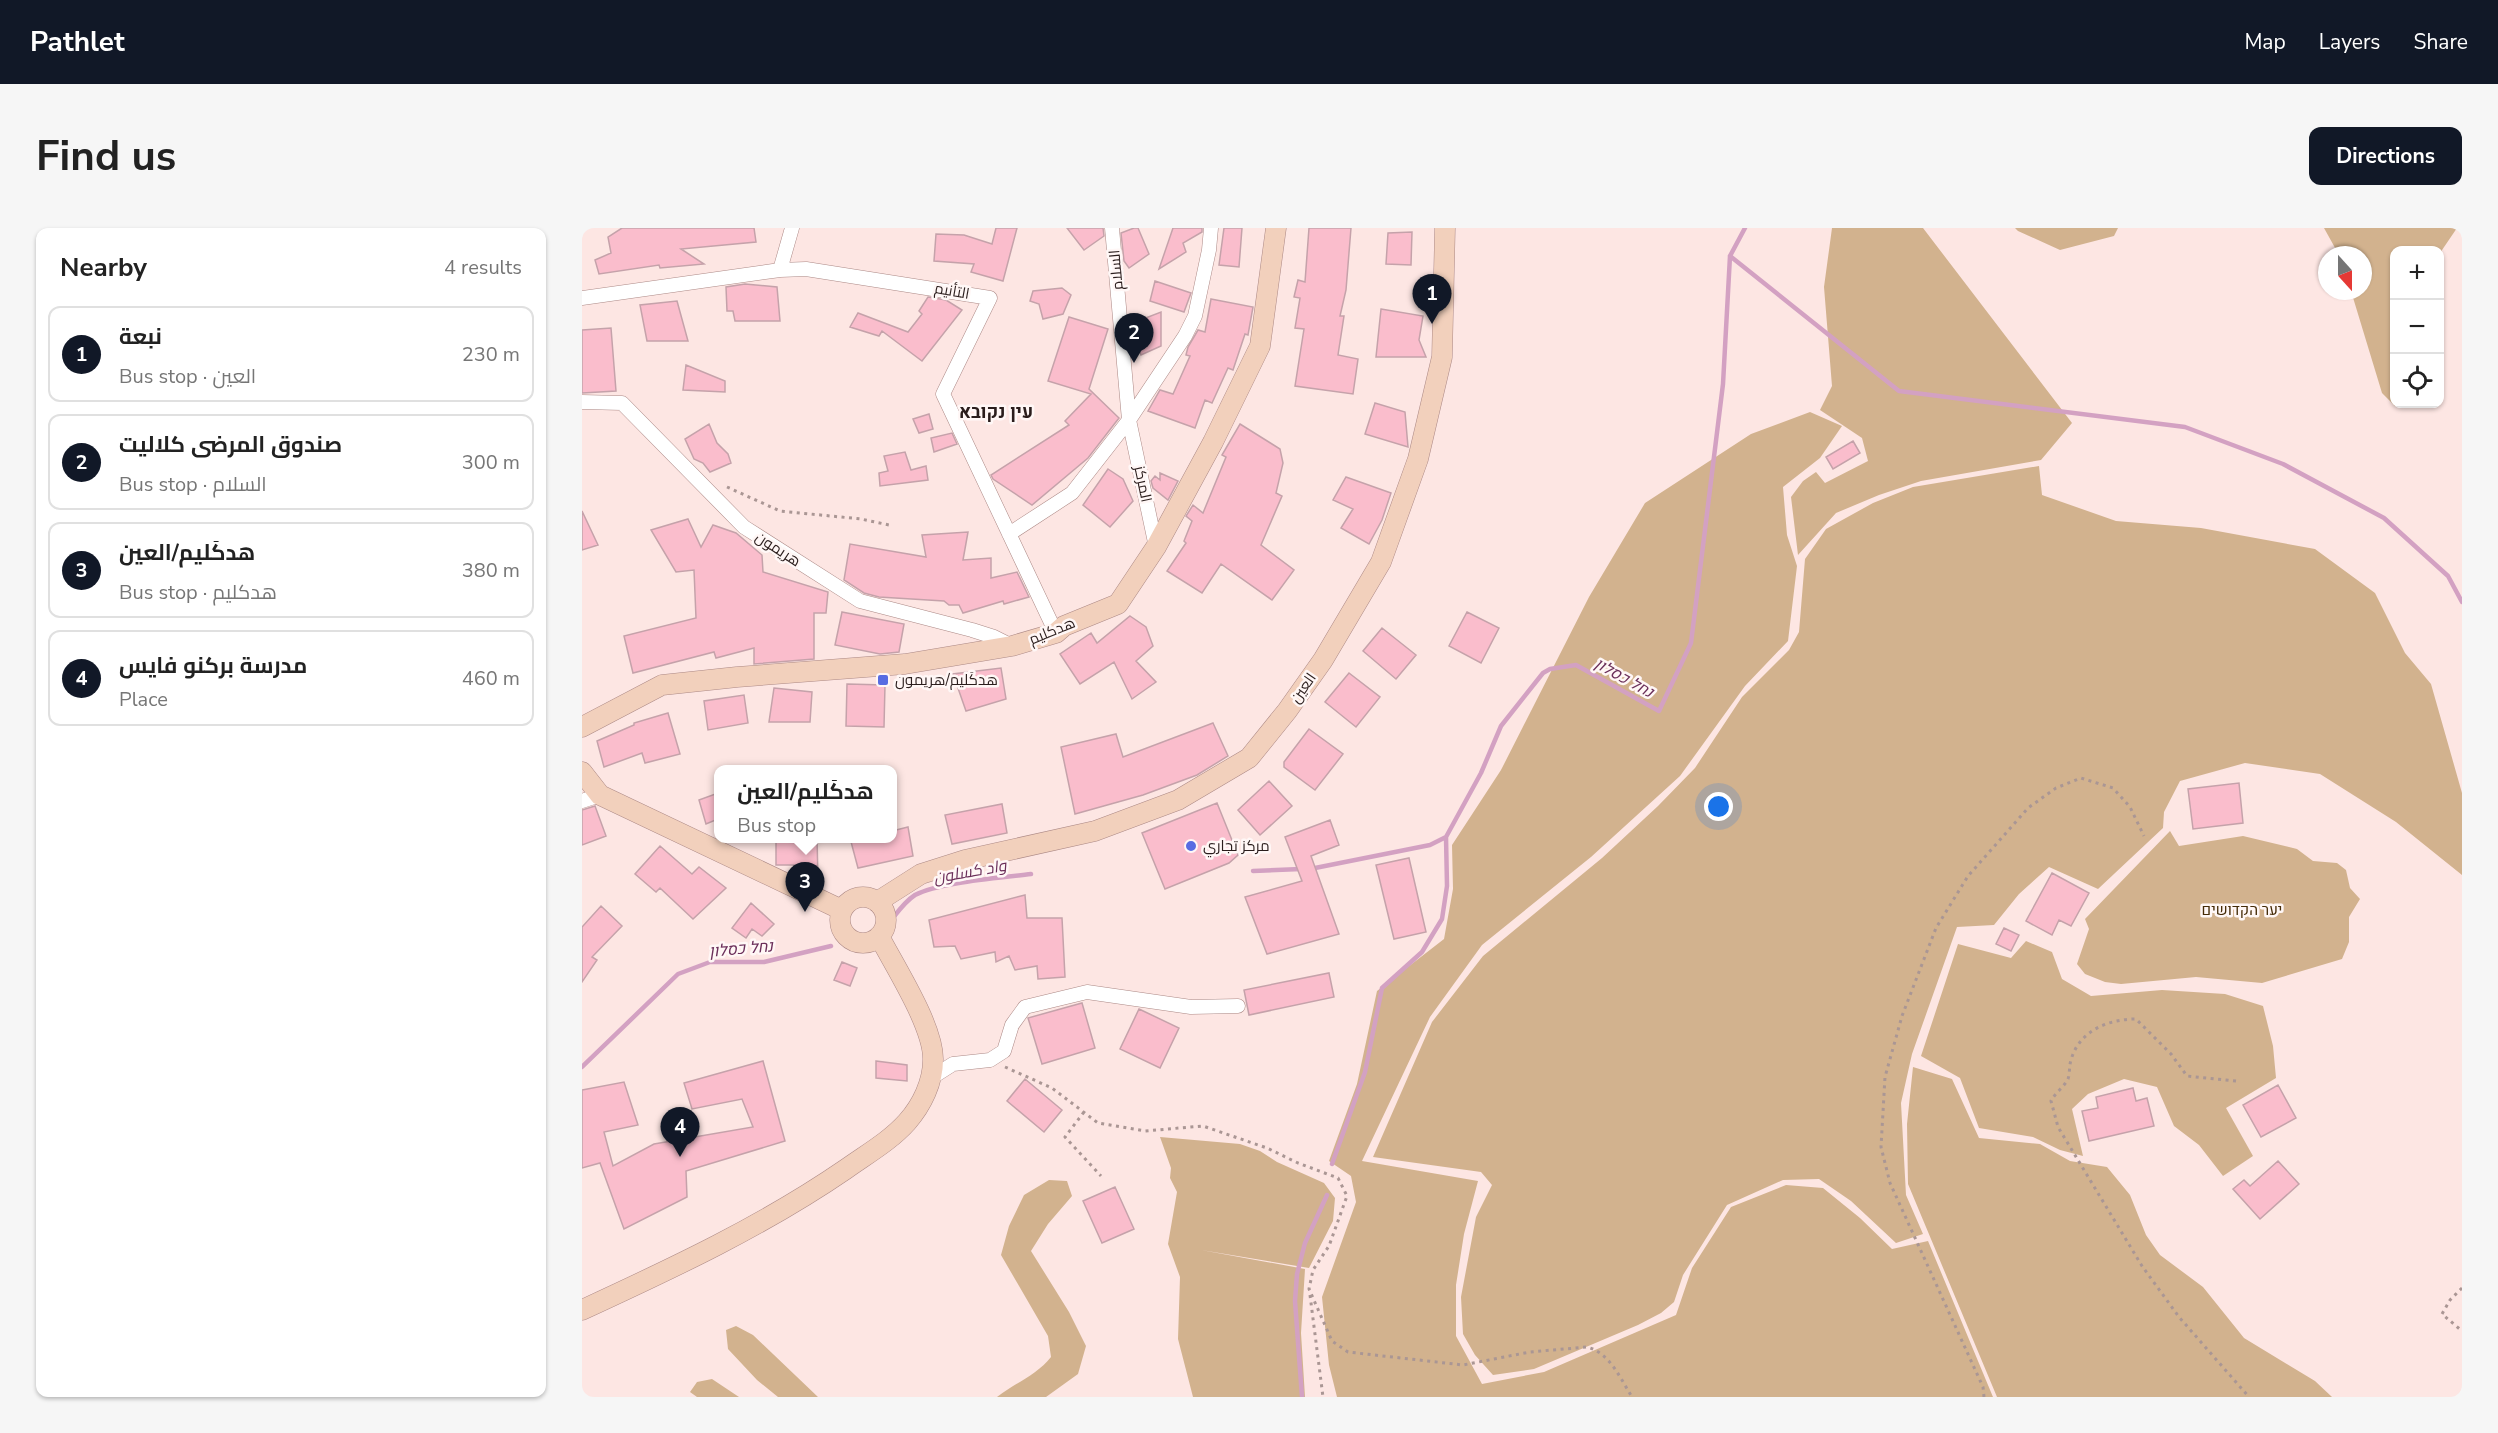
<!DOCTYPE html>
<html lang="en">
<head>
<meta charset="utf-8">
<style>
	body { margin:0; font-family:"Nunito Sans",Cairo,Heebo,sans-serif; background:#f6f6f6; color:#222 }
	.controls { position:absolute; right:18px; top:18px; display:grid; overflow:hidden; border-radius:12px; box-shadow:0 2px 4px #0004 }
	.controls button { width:54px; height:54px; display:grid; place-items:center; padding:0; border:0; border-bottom:2px solid #e0e0e0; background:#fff; color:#222; font:30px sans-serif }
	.compass { position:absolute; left:1736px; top:18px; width:54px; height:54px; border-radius:50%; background:#fff; box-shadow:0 2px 4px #0004; rotate:159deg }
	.you { position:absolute; left:1137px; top:579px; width:21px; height:21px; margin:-15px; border:4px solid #fff; border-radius:50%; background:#1a73e8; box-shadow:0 0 0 9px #1a73e833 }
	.badge { display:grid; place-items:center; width:39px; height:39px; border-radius:50%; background:#111827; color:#fff; font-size:20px; font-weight:700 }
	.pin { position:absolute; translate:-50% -50px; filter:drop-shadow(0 2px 3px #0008) }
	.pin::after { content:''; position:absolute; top:32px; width:21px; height:18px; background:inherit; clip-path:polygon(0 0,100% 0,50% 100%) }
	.popup { position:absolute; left:132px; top:537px; width:183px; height:78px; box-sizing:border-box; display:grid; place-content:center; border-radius:12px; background:#fff; filter:drop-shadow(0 2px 4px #0005); font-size:20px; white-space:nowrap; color:#767676 }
	.popup b { font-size:22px; color:#222 }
	.popup::after { content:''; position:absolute; left:50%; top:100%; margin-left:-12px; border:12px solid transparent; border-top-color:#fff }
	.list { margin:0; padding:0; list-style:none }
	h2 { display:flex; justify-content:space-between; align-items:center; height:78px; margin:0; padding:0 24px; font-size:26px }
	h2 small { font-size:20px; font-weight:400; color:#767676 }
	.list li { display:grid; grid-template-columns:39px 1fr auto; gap:18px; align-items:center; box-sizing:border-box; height:96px; margin:0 12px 12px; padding:0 12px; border:2px solid #e0e0e0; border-radius:12px }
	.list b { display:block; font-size:22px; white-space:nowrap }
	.list p { margin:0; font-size:20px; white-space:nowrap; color:#767676 }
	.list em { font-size:20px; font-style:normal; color:#767676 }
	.icon { flex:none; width:33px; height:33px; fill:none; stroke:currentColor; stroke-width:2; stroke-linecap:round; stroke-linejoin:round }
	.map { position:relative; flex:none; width:1880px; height:1169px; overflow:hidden; border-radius:12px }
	header { display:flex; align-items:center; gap:36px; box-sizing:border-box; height:84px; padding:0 30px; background:#111827; color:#fff }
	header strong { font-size:28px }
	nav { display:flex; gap:33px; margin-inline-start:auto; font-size:21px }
	.intro { display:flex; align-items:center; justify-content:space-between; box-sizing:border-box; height:144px; padding:0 36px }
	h1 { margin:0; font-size:42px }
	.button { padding:15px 27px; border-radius:12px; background:#111827; color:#fff; font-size:21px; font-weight:700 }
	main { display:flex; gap:36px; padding:0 36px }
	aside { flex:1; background:#fff; border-radius:12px; box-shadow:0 2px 4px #0004 }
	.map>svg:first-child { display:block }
</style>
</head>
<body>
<header>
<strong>Pathlet</strong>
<nav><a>Map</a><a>Layers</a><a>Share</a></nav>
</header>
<div class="intro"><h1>Find us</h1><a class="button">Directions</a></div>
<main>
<aside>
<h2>Nearby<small>4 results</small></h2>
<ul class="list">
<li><span class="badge">1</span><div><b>نبعة</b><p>Bus stop · العين</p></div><em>230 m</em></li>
<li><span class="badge">2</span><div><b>صندوق المرضى كلاليت</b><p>Bus stop · السلام</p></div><em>300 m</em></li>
<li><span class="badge">3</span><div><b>هدكَليم/العين</b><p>Bus stop · هدكليم</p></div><em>380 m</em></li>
<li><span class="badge">4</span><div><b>مدرسة بركنو فايس</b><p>Place</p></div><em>460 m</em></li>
</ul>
</aside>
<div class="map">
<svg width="1880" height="1169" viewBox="0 0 1880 1169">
	<rect width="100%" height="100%" fill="#fde6e3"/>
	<path fill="#d2b28e" d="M1250,0H1341L1490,195L1459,232L1339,253L1297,267L1254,285L1216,327L1209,269L1221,253L1234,244L1243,255L1286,233L1280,210L1238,182L1250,158L1242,59Z
		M1433,0H1536L1532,8L1478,22L1436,3Z
		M1742,0H1875L1858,25V22H1812V176H1817L1813,178L1800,165L1769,63H1781V27H1757Z
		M1228,184L1260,198L1238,230L1201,259L1205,307L1215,338L1206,413L1163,458L1098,548L1009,629L900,717L848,789L780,933L896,953L882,1006L874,1057V1108L900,1156L962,1144L1094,1087L1110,1040L1149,979L1204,957L1241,960L1278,990L1310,1021L1346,1013L1411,1169H755L747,1137L740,1069L774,974L769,948L747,933L775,856L795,763L862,711L871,661L870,617L919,542L1007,369L1063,275L1169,206Z
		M1457,238L1460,267L1534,293L1619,300L1733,321L1793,365L1823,425L1849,456L1880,565V647L1814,594L1738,546L1663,535L1598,553L1582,584L1581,600L1516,661L1467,639L1437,666L1412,697L1375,699L1330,826L1319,875L1324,967L1341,1006L1314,1015L1269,973L1237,951L1201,952L1145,977L1101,1047L1092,1074L1079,1085L1056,1097L952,1141L911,1147L893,1127L881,1106L879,1069L894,989L910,957L899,944L791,929L850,794L901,728L1020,630L1076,578L1113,540L1160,469L1207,422L1217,404L1223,331L1244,301L1291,275L1331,259Z
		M1588,603L1597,618L1661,608L1715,621L1731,633L1755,635L1764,642L1768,660L1778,671L1767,689V714L1760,731L1680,755L1614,749L1539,756L1523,754L1503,746L1495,736L1507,701L1503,691Z
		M1444,713L1470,724L1480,751L1509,768L1580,762L1643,766L1681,778L1691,818L1694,850L1644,880L1671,928L1641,948L1617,917L1592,898L1575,859L1542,851L1506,866L1490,881L1501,928L1478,922L1451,909L1397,900L1378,850L1339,828L1376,716L1429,730Z
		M1331,839L1370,851L1397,910L1458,916L1488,933L1525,939L1548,967L1564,1007L1578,1027L1621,1059L1662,1110L1733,1153L1750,1169H1415L1326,956L1325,896Z
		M578,909L658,916L678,923L695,934L742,955L753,970L751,993L727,1040L619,1022L723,1041L719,1105L723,1169H611L596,1111L598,1049L586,1016L595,964L588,950L589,940Z
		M467,952L485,953L490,968L466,996L449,1023L487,1084L504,1118L496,1146L464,1169H415C433,1155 455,1147 469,1129L466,1108L419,1027L427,998L442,967Z
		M154,1098L171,1107L236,1169H196L175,1152L146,1121L144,1102Z
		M130,1151L157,1169H115L108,1164L115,1154Z"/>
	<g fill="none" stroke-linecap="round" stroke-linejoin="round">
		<path stroke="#d3a1c2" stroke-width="4.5" d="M1148,28L1317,163L1603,199L1701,236L1802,290L1866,348L1880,374
			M728,641L848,617L864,609L899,545L919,498L961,445L968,441L994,437L1077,483L1109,415L1141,156L1148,28L1163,0
			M671,643L719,641
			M307,695C315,685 322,674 333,667C358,654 419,650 449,646
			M0,839L96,746L128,734H182L249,718
			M750,936L783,844L800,760L840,724L860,691L865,658L864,609
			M720,1169L713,1073L715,1046L723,1015L745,967"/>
	</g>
	<path fill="#fabdcc" stroke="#c5a2aa" stroke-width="1.5" d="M40,0H172L174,14L99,21L122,36L78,40L77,37L17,46L13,32L29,25L26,9Z
		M414,0H435L421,53L389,44L392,36L352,33L354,6L382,7L410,16Z
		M485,0H521L522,8L502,22Z
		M552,0H556L567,26L547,40L542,33L539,5Z
		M591,0H620V4L601,15L604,24L577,41Z
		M642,0H660L657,39L637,37Z
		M727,0H769L764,62L758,88H762L756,127L776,131L771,166L713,158L722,101L713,100L718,70L712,69L716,52L723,54Z
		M830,4L829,37L804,36L806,5Z
		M573,53L609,65L602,84L568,73Z
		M163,56L195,59L198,93H153L151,83H145L144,59Z
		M480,60L489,67L481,86L461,91L457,76L448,73L451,63Z
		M346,69L364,72L380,82L340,133L300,103L297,108L268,99L276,85L326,104L340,86L337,83Z
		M629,71L671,79L666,107L663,106L651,142L646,140L630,175L623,172L613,200L566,183L578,162L591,166L608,128L604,127L606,119L616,102L623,104Z
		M95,73L106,113H65L58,77Z
		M799,81L841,88L837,112L844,129H794Z
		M579,84V118L559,127L548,96Z
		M487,89L526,101L507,161L537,190L506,230L450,277L411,251L409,247L487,197L483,193L509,166L466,153Z
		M29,100L34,163L0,165V102Z
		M104,137L143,153V164L101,162Z
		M793,175L823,184L826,219L783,206Z
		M347,186L351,201L337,205L331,191Z
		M127,196L135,215L146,226L149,235L128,244L121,235L112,231L103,211Z
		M658,196L698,221L701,235L694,265L700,268L679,317L712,342L690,372L639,336L620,365L585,343L604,315L602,313L610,293L604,288L611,277L621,285L644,229L640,227Z
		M370,205L375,216L352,224L349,210Z
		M1271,213L1278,225L1251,241L1244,229Z
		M323,224L329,242L344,238L346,252L298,258L297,245L306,243L302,228Z
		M526,241L541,251L551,273L528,299L501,277Z
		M578,245L596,253L586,272L571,260L569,253L573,248L578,252Z
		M764,249L809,265L800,292L787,316L759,300L771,281L751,272Z
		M0,283L16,317L0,322Z
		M106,291L119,319L131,297L154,305L180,327L181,344L246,364L244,385H232V431L172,436V420L134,430L132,424L51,445L42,408L114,390L112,342L94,344L69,302Z
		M386,304L381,332L409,330V350L435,344L447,369L422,376L421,373L381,385L377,377H367L362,373L297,369L282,365L262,352L268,316L344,329L340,307Z
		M260,384L322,396L317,424L298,426L253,417Z
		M885,384L917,400L899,435L867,418Z
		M548,388L564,399L571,418L554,433L574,454L550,471L532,434L498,456L478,426L509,405L515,415Z
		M800,400L834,427L814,451L781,423Z
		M419,440L424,471L384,483L371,446Z
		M767,445L798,469L774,499L743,474Z
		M265,456L303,457L302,499L264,498Z
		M192,460L230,464L228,494H187Z
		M162,467L166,495L126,502L122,473Z
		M86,485L98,526L63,535L60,525L22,539L15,513L52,497V495Z
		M631,495L646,528L615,547L561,567L493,586L479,519L534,506L541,529Z
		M727,501L761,526L733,562L702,539V534Z
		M687,553L710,578L678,607L656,582Z
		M1657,555L1661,595L1611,601L1606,561Z
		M136,565V591L124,596L117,572Z
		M635,575L656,627L647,635L583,661L560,605Z
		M420,576L425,605L370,616L363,587Z
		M13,578L24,608L0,617V582Z
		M748,592L757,617L729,628L757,706L685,726L663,669L720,653L703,609Z
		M326,599L331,628L276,640L268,610H310V603Z
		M194,610H235L236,652H225L215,647V637H194Z
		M78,618L110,646L117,639L144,660L111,691L78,660L74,664L53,646Z
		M827,630L844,704L812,711L794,637Z
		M1470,645L1507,665L1489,698L1477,692L1470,707L1444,693Z
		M443,667L445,690H480L483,749L456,751L455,738L433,742L427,728L414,734L413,724L379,731L373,718L352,719L347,692Z
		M169,675L192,696L180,708L170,701L164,710L150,700Z
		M19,678L40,698L10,729L15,732L0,754V699Z
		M1422,700L1437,707L1429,723L1414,716Z
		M260,734L275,740L268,758L252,752Z
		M747,745L752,769L667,787L662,762Z
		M500,775L513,820L460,836L446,790Z
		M557,781L597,800L578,840L538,821Z
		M181,833L203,913L104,943L105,969L42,1001L18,935L0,940V862L42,854L56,897L22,904L31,938L72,916L171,899L160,871L110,881L102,855Z
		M294,833L325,837V853L294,850Z
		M443,851L480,882L462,904L425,873Z
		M1696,857L1714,890L1679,909L1661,877Z
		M1551,860L1554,873L1565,870L1572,898L1507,913L1500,883L1516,880L1514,869Z
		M1696,933L1717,956L1678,991L1651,961L1662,952L1668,958Z
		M533,959L552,1001L520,1015L501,973Z"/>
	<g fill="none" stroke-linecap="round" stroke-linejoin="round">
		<defs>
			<path id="street" d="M530,0L547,192L574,319
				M198,42L210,0
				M0,70L198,42L224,41L408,70L361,166L474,405
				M0,174L40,175L162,299L278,373L390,402L412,409L430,418
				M427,306L490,265L547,192L603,108L613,88L627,22L629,0
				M0,573L18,567
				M349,850L371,836L408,832L422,823L430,797L443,779L505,764L609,779L656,778"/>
			<path id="secondary" d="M0,499L80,457L155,449L323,436L430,418L474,405L482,398L536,376L574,319L631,214L678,118L694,0
				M0,544L18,567L260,682
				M258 692a23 23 0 1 1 46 0a23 23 0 1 1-46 0Z
				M295,674L339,646L383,632L513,603L596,572L667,530L705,483L741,432L799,334L836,231L860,129L863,0
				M0,1082C91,1040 181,998 264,941C285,926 308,913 325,894C340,877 351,854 351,832C352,799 313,739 297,708"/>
		</defs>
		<use href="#street" stroke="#ac8986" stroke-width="15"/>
		<use href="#secondary" stroke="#ac8986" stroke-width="21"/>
		<path stroke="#aa9694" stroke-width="3" stroke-dasharray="3 4.5" stroke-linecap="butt" d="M145,259L198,283L279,291L307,297
			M423,839L470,860L516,895L563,903L621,898L685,920L716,935L756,950L765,968L747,1018L731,1042L727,1061L750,1113L766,1124L881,1137L948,1124L1005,1119C1028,1125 1038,1150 1050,1169
			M1654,853L1605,848L1589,826L1554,791C1526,791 1497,803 1489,832C1487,838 1488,845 1486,851C1482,859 1473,865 1469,873L1476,899L1560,1038L1597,1089L1667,1169
			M502,884L483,909L519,948
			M1880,1060L1868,1072L1860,1086L1880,1103
			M728,1067L741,1169
			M1402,1169L1401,1159L1308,955L1299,919L1303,849L1320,788L1354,700L1386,648L1446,580L1474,560L1499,550L1531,560L1548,579L1562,608"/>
		<use href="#street" stroke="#fff" stroke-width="14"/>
		<use href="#secondary" stroke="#f2d0bc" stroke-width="20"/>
	</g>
	<g fill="#576ce2" stroke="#fff7f6" stroke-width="2">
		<rect x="295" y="446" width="12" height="12" rx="3"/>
		<circle cx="609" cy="618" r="6"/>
	</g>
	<g text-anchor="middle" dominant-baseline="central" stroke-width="5" stroke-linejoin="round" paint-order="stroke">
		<g font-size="15" fill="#2a1d1c" stroke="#fff7f6">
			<text transform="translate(534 42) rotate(-95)">السلام</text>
			<text transform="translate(370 63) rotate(10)">التأنيم</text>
			<text transform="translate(561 256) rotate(78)">المركز</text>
			<text transform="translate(196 321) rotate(33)">هريمون</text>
			<text transform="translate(470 403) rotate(-22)">هدكليم</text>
			<text transform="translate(721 460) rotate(-55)">العين</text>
		</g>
		<g font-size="15" fill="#2a1d1c" stroke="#fff7f6" text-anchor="start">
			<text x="313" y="452">هدكَليم/هريمون</text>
			<text x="621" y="618">مركز تجاري</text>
		</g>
		<g font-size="15" fill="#452b07" stroke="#fff7f6">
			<text x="1660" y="682">יער הקדושים</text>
		</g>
		<g font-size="16" font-style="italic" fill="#6b2f5a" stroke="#fff7f6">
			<text transform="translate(1042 450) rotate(29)">נחל כסלון</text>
			<text transform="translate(388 644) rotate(-10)">واد كسلون</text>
			<text transform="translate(159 721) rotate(-5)">נחל כסלון</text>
		</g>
		<g font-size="18" font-weight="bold" fill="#2a1d1c" stroke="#fff7f6">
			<text x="414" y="184">עין נקובא</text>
		</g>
	</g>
</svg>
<div class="controls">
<button>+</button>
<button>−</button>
<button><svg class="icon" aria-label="locate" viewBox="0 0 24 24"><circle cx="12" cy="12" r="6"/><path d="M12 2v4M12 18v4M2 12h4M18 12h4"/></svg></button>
</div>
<svg class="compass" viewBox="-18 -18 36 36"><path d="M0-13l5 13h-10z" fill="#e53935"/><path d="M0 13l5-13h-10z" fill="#767676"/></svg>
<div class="you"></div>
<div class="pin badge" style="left:850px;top:96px">1</div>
<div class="pin badge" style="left:552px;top:135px">2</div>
<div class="pin badge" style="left:223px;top:684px">3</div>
<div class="popup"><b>هدكَليم/العين</b>Bus stop</div>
<div class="pin badge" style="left:98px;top:929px">4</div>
</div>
</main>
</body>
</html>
